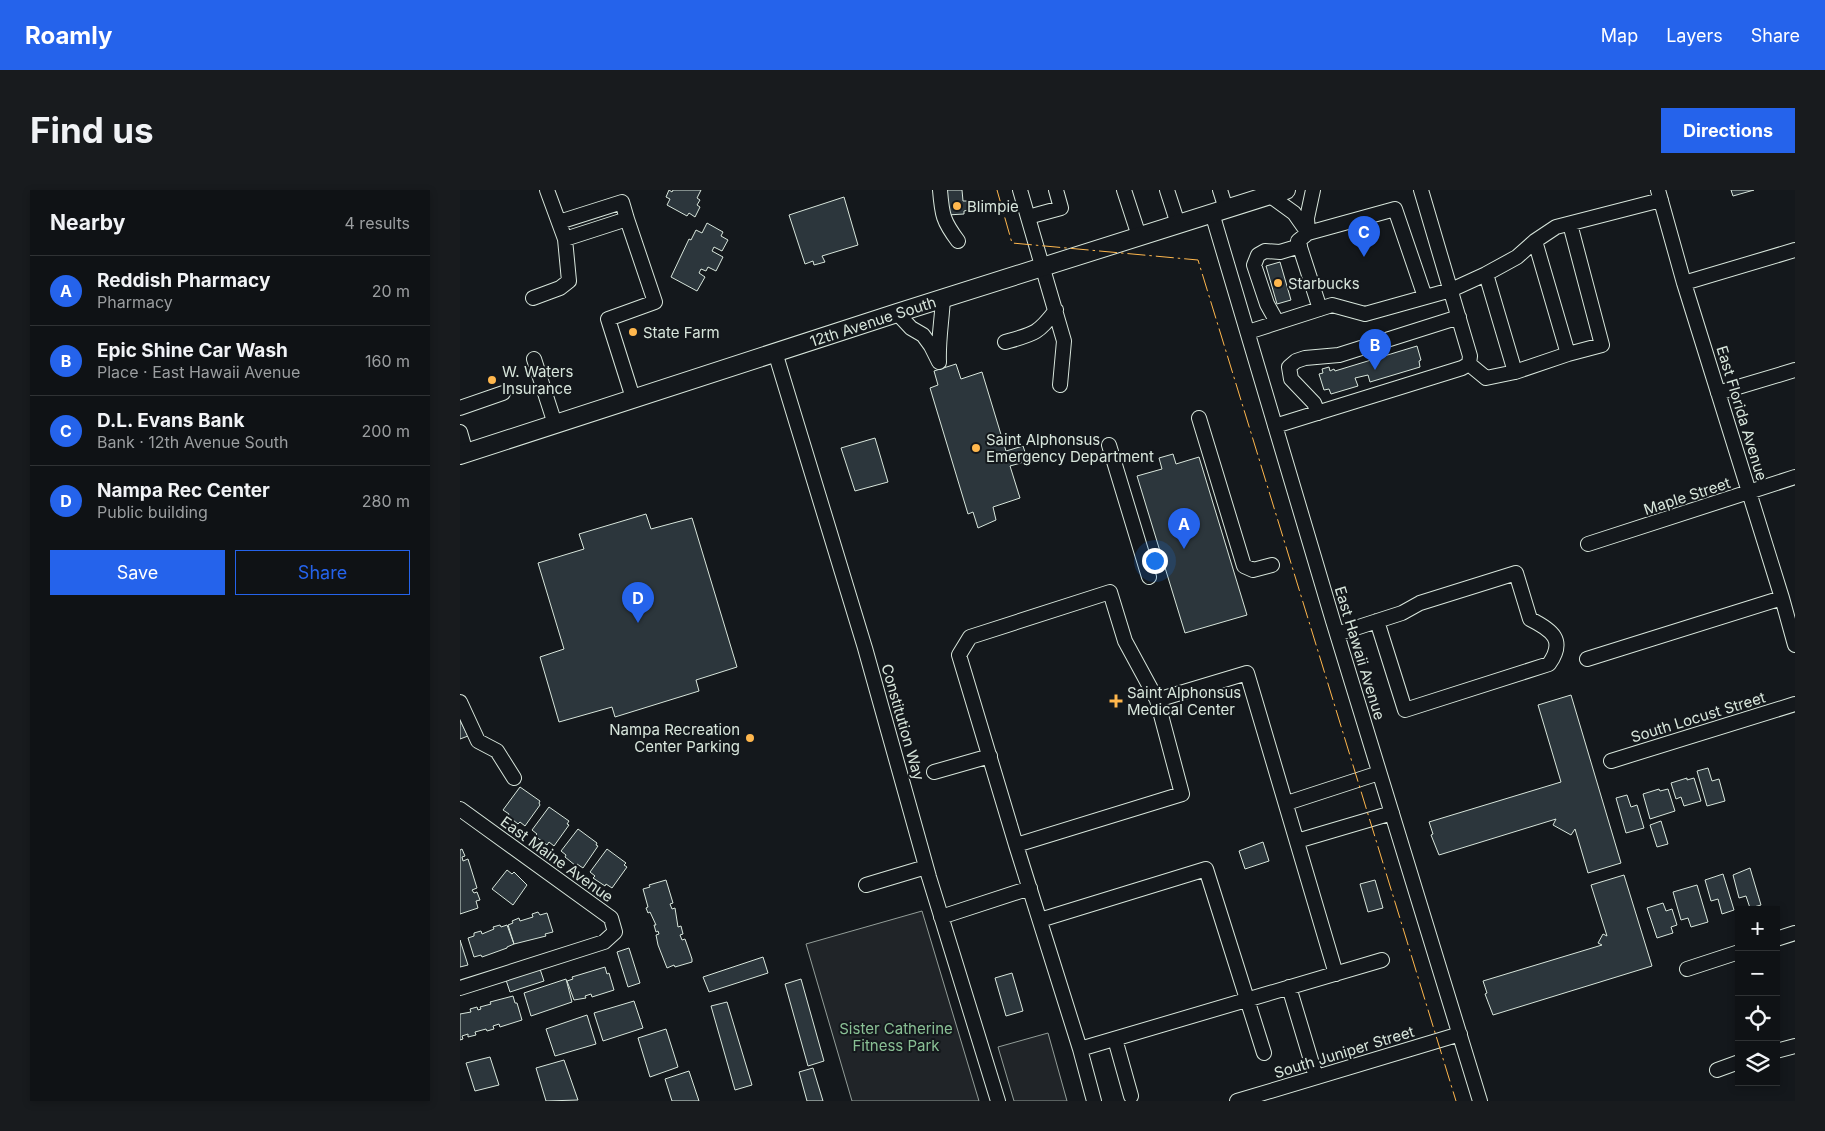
<!DOCTYPE html>
<html lang="en">
<head>
<meta charset="utf-8">
<style>
	body { margin:0; font-family:Inter,sans-serif; background:#181b1e; color:#f1f3f6 }
	.controls { position:absolute; right:15px; bottom:15px; display:grid; overflow:hidden; border-radius:0px; box-shadow:0 2px 8px #0003 }
	.controls button { width:45px; height:45px; display:grid; place-items:center; padding:0; border:0; border-bottom:1px solid #2f3234; background:#0f1215; color:#f1f3f6; font:25px sans-serif }
	.you { position:absolute; left:694px; top:370px; width:18px; height:18px; margin:-12px; border:4px solid #fff; border-radius:50%; background:#1a73e8; box-shadow:0 0 0 8px #1a73e833 }
	.badge { display:grid; place-items:center; width:32px; height:32px; border-radius:50%; background:#2563eb; color:#fff; font-size:16px; font-weight:700 }
	.pin { position:absolute; translate:-50% -41px; filter:drop-shadow(0 1px 2px #0008) }
	.pin::after { content:''; position:absolute; top:26px; width:18px; height:15px; background:inherit; clip-path:polygon(0 0,100% 0,50% 100%) }
	.list { margin:0; padding:0; list-style:none }
	h2 { display:flex; justify-content:space-between; align-items:center; height:65px; margin:0; padding:0 20px; font-size:21px }
	h2 small { font-size:16px; font-weight:400; color:#9b9ea0 }
	.list li { display:grid; grid-template-columns:32px 1fr auto; gap:15px; align-items:center; box-sizing:border-box; height:70px; padding:0 20px; border-top:1px solid #2f3234 }
	.list b { display:block; font-size:19px; white-space:nowrap }
	.list p { margin:0; font-size:16px; white-space:nowrap; color:#9b9ea0 }
	.list em { font-size:16px; font-style:normal; color:#9b9ea0 }
	.actions { display:flex; gap:10px; padding:15px 20px }
	.actions a { flex:1; padding:11px 0; border:1px solid #2563eb; border-radius:0px; text-align:center; font-size:18px; color:#2563eb }
	.actions .main { background:#2563eb; color:#fff }
	.icon { flex:none; width:28px; height:28px; fill:none; stroke:currentColor; stroke-width:2; stroke-linecap:round; stroke-linejoin:round }
	.map { position:relative; flex:none; width:1335px; height:911px; overflow:hidden; border-radius:0px }
	header { display:flex; align-items:center; gap:30px; box-sizing:border-box; height:70px; padding:0 25px; background:#2563eb; color:#fff }
	header strong { font-size:24px }
	nav { display:flex; gap:28px; margin-inline-start:auto; font-size:18px }
	.intro { display:flex; align-items:center; justify-content:space-between; box-sizing:border-box; height:120px; padding:0 30px }
	h1 { margin:0; font-size:35px }
	.button { padding:12px 22px; border-radius:0px; background:#2563eb; color:#fff; font-size:18px; font-weight:700 }
	main { display:flex; gap:30px; padding:0 30px }
	aside { flex:1; background:#0f1215; border-radius:0px; box-shadow:0 2px 8px #0003 }
	.map>svg:first-child { display:block }
</style>
</head>
<body>
<header>
<strong>Roamly</strong>
<nav><a>Map</a><a>Layers</a><a>Share</a></nav>
</header>
<div class="intro"><h1>Find us</h1><a class="button">Directions</a></div>
<main>
<aside>
<h2>Nearby<small>4 results</small></h2>
<ul class="list">
<li><span class="badge">A</span><div><b>Reddish Pharmacy</b><p>Pharmacy</p></div><em>20 m</em></li>
<li><span class="badge">B</span><div><b>Epic Shine Car Wash</b><p>Place · East Hawaii Avenue</p></div><em>160 m</em></li>
<li><span class="badge">C</span><div><b>D.L. Evans Bank</b><p>Bank · 12th Avenue South</p></div><em>200 m</em></li>
<li><span class="badge">D</span><div><b>Nampa Rec Center</b><p>Public building</p></div><em>280 m</em></li>
</ul>
<div class="actions"><a class="main">Save</a><a>Share</a></div>
</aside>
<div class="map">
<svg width="1335" height="911" viewBox="0 0 1335 911">
	<rect width="100%" height="100%" fill="#14181c"/>
	<path fill="#202428" stroke="#939e99" d="M462,721L519,911H392L346,754Z
		M588,843L607,911H554L538,857Z"/>
	<path fill="#2c363c" stroke="#d8e6dc" d="M209,0L212,2L213,0H241L237,8L240,10L237,15L240,17L235,27L229,23L227,26L207,15L210,9L206,7Z
		M484,0H502L503,11H507L508,20L504,21V24L487,25Z
		M1271,0H1294L1273,6Z
		M384,7L398,55L362,66L365,72L354,75L353,71L345,74L329,25Z
		M247,33L263,42L261,46L268,50L262,61L254,57L252,61L263,67L256,81L248,77L246,81L241,79L239,83L245,87L237,101L211,87L229,49L231,50L236,40L242,43Z
		M820,72L831,110L817,114L806,76Z
		M957,156L961,170L959,171L960,177L910,192L908,185L895,188L898,196L871,204L869,199L864,200L859,184L863,183L862,179L869,177L870,181L874,179L875,181Z
		M496,174L501,189L522,182L546,261L563,256L568,271L550,276L560,308L533,317L536,330L518,338L513,322L508,324L470,198L478,195L474,181Z
		M415,248L428,292L395,301L381,258Z
		M713,264L716,274L739,267L787,425L725,443L677,286L702,279L699,268Z
		M186,324L191,339L232,328L277,477L236,490L239,501L155,527L152,517L99,532L80,467L104,459L78,373L124,359L119,344Z
		M1111,505L1161,673L1128,683L1115,639L1111,645L1093,635L1096,629L979,665L971,645L973,644L969,632L1101,592L1078,515Z
		M0,530L8,546L0,549Z
		M1248,578L1252,591L1259,589L1265,611L1247,616L1237,581Z
		M1227,588V590L1234,588L1241,611L1224,616L1221,607L1216,609L1211,593Z
		M60,597L80,611L79,613L80,615L65,636L60,632L58,634L48,626L49,624L43,620Z
		M1199,599L1200,601L1208,599L1215,621L1190,629L1183,604Z
		M1167,605L1171,617L1177,615L1184,638L1166,643L1156,608Z
		M89,617L109,631L107,634L109,635L94,656L89,652L87,655L75,646L77,644L72,640Z
		M1201,631L1208,654L1197,657L1190,635Z
		M118,639L137,653L136,655L138,656L123,678L117,674L116,676L105,667L106,665L101,661Z
		M803,652L809,671L785,679L779,661Z
		M2,659L5,666L2,667L3,671L8,669L17,698L12,700L14,703L17,702L20,710L16,711L18,718L0,724V660Z
		M147,659L166,673L164,675L167,677L152,698L146,694L145,696L133,688L135,686L130,682Z
		M1290,678L1301,715L1290,718L1286,706L1279,708L1273,685Z
		M47,680L52,684L54,682L67,695L53,715L32,699Z
		M1263,684L1274,720L1262,724L1258,709L1251,711L1245,690Z
		M1164,685L1192,776L1033,825L1025,804L1027,803L1023,791L1142,755L1138,753L1143,744L1147,746L1131,695Z
		M206,690L213,713L210,714L212,719L215,718L218,737L221,736L223,744L220,745L222,750L225,749L232,769V772L215,777L214,775L207,778L198,755L196,745L199,744L198,741L196,742L194,735H196L190,722L188,723L186,718L188,717L183,699L190,697L189,695Z
		M915,690L923,718L908,722L900,694Z
		M1237,695L1248,732L1231,737L1228,728L1221,730L1213,702Z
		M1203,713L1206,721L1212,719L1217,735L1211,737L1213,743L1197,748L1187,718Z
		M78,722L80,725L87,723L93,742L85,744L86,746L54,754L48,735L53,733L52,731L59,728L60,731L73,727L72,724Z
		M40,735L41,737L47,735L54,754L47,757V758L22,767L21,765L14,767L8,748L14,746V743L21,741L22,744L34,739L33,737Z
		M0,750L8,775L0,777Z
		M169,758L180,793L168,797L157,762Z
		M303,767L308,783L249,802L243,787Z
		M145,777L147,784L149,783L154,800L132,807L131,804L125,806L126,808L114,810L107,791L113,789L112,787Z
		M80,779L84,791L50,802L46,790Z
		M552,783L563,821L546,826L535,788Z
		M106,789L112,812L71,826L64,803Z
		M341,789L364,871L348,876L325,794Z
		M53,806L55,813H57L62,830L40,837L39,834L33,836L34,839L27,841L26,839L15,842L16,845L8,847V844L2,846L3,849L0,850V824L11,822L10,819L17,817L18,820L21,819L20,817L31,814L30,812Z
		M174,811L183,838L143,851L134,823Z
		M267,812L292,895L275,900L251,816Z
		M127,825L136,854L95,866L86,839Z
		M206,839L218,877L190,887L178,848Z
		M30,867L39,895L15,901L6,873Z
		M104,870L118,910L86,911L76,878Z
		M353,878L363,911H347L339,882Z
		M229,881L239,911H212L205,889Z"/>
	<g fill="none" stroke-linecap="round" stroke-linejoin="round">
		<defs>
			<path id="minor" d="M87,0L105,49L167,29L195,112L148,129L173,208
				M480,0C482,25 483,31 498,51
				M560,0L604,151L600,195
				M664,0L679,46
				M707,0L718,34
				M760,0L766,19
				M1198,0L1224,93L1322,408L1335,455
				M809,5L834,23L848,43L847,28L853,0
				M752,23L873,431L1020,911
				M568,27L601,18L596,0
				M99,32L162,12L167,29
				M1075,51L1108,164L1142,155L1110,34
				M1026,84L1055,182L1108,164
				M1224,93L1335,60
				M73,108L100,98L109,91L105,49
				M860,119L838,51L848,43L935,19L965,107
				M437,123L451,138L463,145L471,156L479,172C478,150 482,130 483,108
				M817,132L807,114L794,75L798,65L805,61L820,62L840,56
				M788,142L872,115L905,124L991,100L1026,84L1057,67L1075,51L1096,37L1201,10
				M545,152C574,144 578,144 596,120
				M315,162L405,458L469,687L538,911
				M74,169L95,234
				M1009,174L1026,188L1055,182
				M1258,203L1335,180
				M0,218L43,203
				M858,223L854,213L831,189L829,177L836,171L845,168L879,165L999,127
				M739,228L784,376L793,380L812,375
				M815,236L1002,178L1009,174L1010,166L961,0
				M0,242L6,263
				M649,255L689,387
				M1128,354L1335,287
				M877,444L942,423L960,413L1056,383L1070,429C1092,440 1106,450 1089,474L945,520L917,431
				M1127,469L1322,408
				M697,510L722,604L556,655L499,465L510,447L650,402L665,451L697,510L787,483L876,784
				M0,512L18,551L37,561L54,588
				M1151,571L1335,514
				M474,582L530,566
				M827,613L919,583
				M0,619L151,728L155,742L144,752L0,798
				M837,651L932,623
				M556,655L620,859L922,770
				M406,695L466,677
				M481,727L570,698
				M580,730L746,679L804,863
				M1316,749L1335,743
				M1227,779L1279,762
				M829,797L856,887
				M655,849L671,906
				M620,859L634,911
				M1316,861L1335,856
				M1257,880L1279,872
				M777,911L1000,844"/>
			<g id="major">
				<path id="s1" d="M0,265L437,123L826,0"/>
			</g>
		</defs>
		<use href="#minor" stroke="#d8e6dc" stroke-width="16"/>
		<use href="#major" stroke="#d8e6dc" stroke-width="20"/>
		<use href="#minor" stroke="#14181c" stroke-width="14"/>
		<use href="#major" stroke="#14181c" stroke-width="18"/>
		<path stroke="#ffb74d" stroke-width="1" stroke-dasharray="18 4 2.5 4" stroke-linecap="butt" d="M537,0L552,53L738,70L996,911"/>
	</g>
	<g fill="#ffb74d" stroke="#14181c" stroke-width="2">
		<circle cx="497" cy="16" r="5"/>
		<circle cx="818" cy="93" r="5"/>
		<circle cx="173" cy="142" r="5"/>
		<circle cx="32" cy="190" r="5"/>
		<circle cx="516" cy="258" r="5"/>
		<path d="M653.5 503.5h5v5h5v5h-5v5h-5v-5h-5v-5h5z"/>
		<circle cx="290" cy="548" r="5"/>
	</g>
	<g text-anchor="middle" dominant-baseline="central" stroke-width="4" stroke-linejoin="round" paint-order="stroke">
		<g font-size="15" fill="#d8e6dc" stroke="#14181c" text-anchor="start">
			<text x="507" y="16">Blimpie</text>
			<text x="828" y="93">Starbucks</text>
			<text x="183" y="142">State Farm</text>
			<text x="42" y="181">W. Waters<tspan x="42" dy="17">Insurance</tspan></text>
			<text x="526" y="249">Saint Alphonsus<tspan x="526" dy="17">Emergency Department</tspan></text>
			<text x="667" y="502">Saint Alphonsus<tspan x="667" dy="17">Medical Center</tspan></text>
			<text x="280" y="539" text-anchor="end">Nampa Recreation<tspan x="280" dy="17">Center Parking</tspan></text>
		</g>
		<g font-size="15" fill="#d8e6dc" stroke="#14181c">
			<text stroke="none"><textPath href="#s1" startOffset="434">12th Avenue South</textPath></text>
			<text transform="translate(1282 223) rotate(73)">East Florida Avenue</text>
			<text transform="translate(1227 306) rotate(-18)">Maple Street</text>
			<text transform="translate(900 463) rotate(73)">East Hawaii Avenue</text>
			<text transform="translate(1238 527) rotate(-17)">South Locust Street</text>
			<text transform="translate(443 532) rotate(74)">Constitution Way</text>
			<text transform="translate(97 669) rotate(36)">East Maine Avenue</text>
			<text transform="translate(884 862) rotate(-17)">South Juniper Street</text>
		</g>
		<g font-size="15" fill="#8ac095" stroke="#14181c">
			<text x="436" y="838">Sister Catherine<tspan x="436" dy="17">Fitness Park</tspan></text>
		</g>
	</g>
</svg>
<div class="controls">
<button>+</button>
<button>−</button>
<button><svg class="icon" aria-label="locate" viewBox="0 0 24 24"><circle cx="12" cy="12" r="6"/><path d="M12 2v4M12 18v4M2 12h4M18 12h4"/></svg></button>
<button><svg class="icon" aria-label="layers" viewBox="0 0 24 24"><path d="M12 4l9 5-9 5-9-5zM3 14l9 5 9-5"/></svg></button>
</div>
<div class="you"></div>
<div class="pin badge" style="left:724px;top:359px">A</div>
<div class="pin badge" style="left:915px;top:180px">B</div>
<div class="pin badge" style="left:904px;top:67px">C</div>
<div class="pin badge" style="left:178px;top:433px">D</div>
</div>
</main>
</body>
</html>
